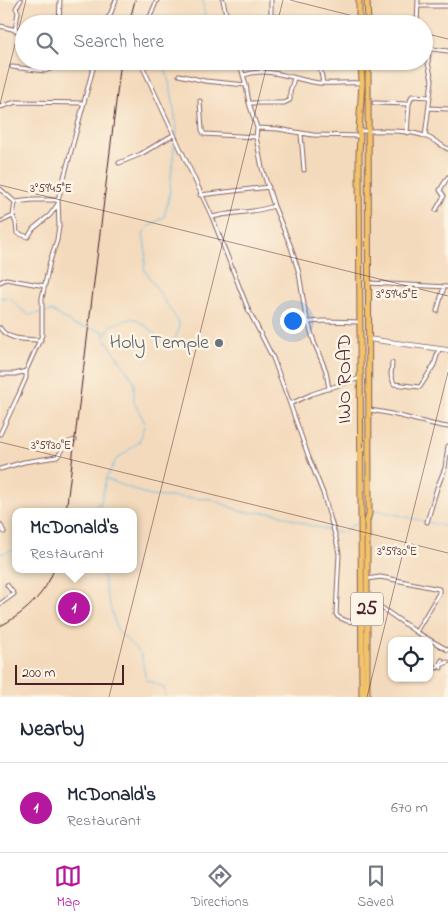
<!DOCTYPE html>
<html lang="en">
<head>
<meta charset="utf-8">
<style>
	body { margin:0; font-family:"Indie Flower",sans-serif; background:#f6f6f7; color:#1f2937 }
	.controls { position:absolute; right:15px; bottom:15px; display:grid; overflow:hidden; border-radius:10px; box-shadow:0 1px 4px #0004 }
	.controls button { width:45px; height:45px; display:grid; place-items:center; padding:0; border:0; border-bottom:1px solid #e0e1e3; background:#fff; color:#1f2937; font:25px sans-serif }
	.scale { position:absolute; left:15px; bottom:12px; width:109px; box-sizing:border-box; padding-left:5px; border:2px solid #4a1f2b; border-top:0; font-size:14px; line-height:18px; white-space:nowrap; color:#4a1f2b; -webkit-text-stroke:4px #fcf5e5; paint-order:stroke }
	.you { position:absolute; left:292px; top:320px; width:18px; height:18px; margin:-12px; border:4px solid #fff; border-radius:50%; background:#1a73e8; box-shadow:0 0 0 8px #1a73e833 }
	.badge { display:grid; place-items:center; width:32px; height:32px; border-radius:50%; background:#b5179e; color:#fff; font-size:16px; font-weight:700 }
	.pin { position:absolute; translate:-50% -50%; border:2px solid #fff; box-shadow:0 1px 5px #0006 }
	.popup { position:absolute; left:12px; top:508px; width:125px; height:65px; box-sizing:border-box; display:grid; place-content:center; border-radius:10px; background:#fff; filter:drop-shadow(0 1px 4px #0005); font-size:16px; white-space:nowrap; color:#747a83 }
	.popup b { font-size:19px; color:#1f2937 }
	.popup::after { content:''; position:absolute; left:50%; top:100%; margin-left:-10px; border:10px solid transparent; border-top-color:#fff }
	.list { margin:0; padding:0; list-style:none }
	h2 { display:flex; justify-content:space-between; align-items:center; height:65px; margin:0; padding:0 20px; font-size:21px }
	h2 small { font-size:16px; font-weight:400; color:#747a83 }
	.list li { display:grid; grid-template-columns:32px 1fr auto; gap:15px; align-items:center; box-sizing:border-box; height:90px; padding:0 20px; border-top:1px solid #e0e1e3 }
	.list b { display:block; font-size:19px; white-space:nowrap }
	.list p { margin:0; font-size:16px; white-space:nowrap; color:#747a83 }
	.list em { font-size:16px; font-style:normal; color:#747a83 }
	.icon { flex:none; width:28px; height:28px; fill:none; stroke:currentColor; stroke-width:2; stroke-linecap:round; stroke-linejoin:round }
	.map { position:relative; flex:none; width:448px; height:697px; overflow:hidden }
	.search { position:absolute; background:#fff; box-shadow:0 1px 4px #0004; left:15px; right:15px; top:15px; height:55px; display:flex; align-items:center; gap:12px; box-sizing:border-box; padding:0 18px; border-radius:28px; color:#747a83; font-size:19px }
	.sheet { height:155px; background:#fff }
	nav { display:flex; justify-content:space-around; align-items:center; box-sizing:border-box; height:70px; border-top:1px solid #e0e1e3; background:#fff; font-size:14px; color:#747a83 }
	nav a { display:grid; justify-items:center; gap:2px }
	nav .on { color:#b5179e }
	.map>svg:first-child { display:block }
</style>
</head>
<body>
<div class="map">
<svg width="448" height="697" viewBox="0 0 448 697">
	<rect width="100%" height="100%" fill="#fcf5e5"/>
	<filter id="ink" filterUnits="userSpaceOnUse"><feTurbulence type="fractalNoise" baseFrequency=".02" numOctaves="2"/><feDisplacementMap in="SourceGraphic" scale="10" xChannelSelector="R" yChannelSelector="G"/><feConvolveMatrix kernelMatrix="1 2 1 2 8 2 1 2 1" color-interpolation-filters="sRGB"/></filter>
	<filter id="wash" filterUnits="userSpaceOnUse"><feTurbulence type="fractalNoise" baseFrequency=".0096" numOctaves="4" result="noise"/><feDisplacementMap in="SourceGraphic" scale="20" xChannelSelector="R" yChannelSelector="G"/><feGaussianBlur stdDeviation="1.12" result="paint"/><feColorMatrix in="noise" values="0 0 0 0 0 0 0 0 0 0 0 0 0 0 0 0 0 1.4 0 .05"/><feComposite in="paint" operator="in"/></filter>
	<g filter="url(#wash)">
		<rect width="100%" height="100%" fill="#f4dabc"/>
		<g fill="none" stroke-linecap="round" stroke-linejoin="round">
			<path stroke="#65bae1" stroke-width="1" d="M203,0L205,24
				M172,61L164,63L172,95L177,131L176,136
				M0,298L8,297L28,315L52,311L74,325L103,331L104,335
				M107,479L150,496L211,499L242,512L276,513L308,525L341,533L360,521
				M54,512L56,509
				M80,512L100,503
				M99,512L106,478L116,460L139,442L145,423L134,402V381L104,337L111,325L133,318C140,322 147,326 153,332C157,335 156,339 160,341C173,348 179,334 179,323L144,269L146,252L143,234L149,226L164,217L169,197L175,139
				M372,513L377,510L448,527
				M0,554L15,549
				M102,569L106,592L117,630L141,654L146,680L164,687L165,697"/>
		</g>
	</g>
	<g filter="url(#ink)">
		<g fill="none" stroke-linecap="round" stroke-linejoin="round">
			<defs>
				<path id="minor" d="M223,0L228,24
					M271,0V16
					M418,6H448
					M249,18C265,16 279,15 295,19L296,24
					M368,23L383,24
					M59,24L60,0
					M104,24L110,15L116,0
					M147,24L157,0
					M417,24L418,0
					M0,26L24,32
					M15,31L18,12L16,8L21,0
					M424,48L448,51
					M140,61L212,217L248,309L273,358L290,404L312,394L360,378
					M239,61L246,85L249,103L257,128L256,137L262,168L274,206L291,247L299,273L305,311L314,342L326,371L329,389
					M260,61L262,72
					M319,61L323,83
					M384,61L386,63L394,61
					M12,67L45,71L50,69L53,61
					M179,75L205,81L246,85
					M244,75C270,66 294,80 319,83C333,84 348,82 362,83
					M200,101L202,130L204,134L256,137
					M249,103H284L290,100V92L294,78
					M374,103L409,104
					M0,107L16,102L83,103
					M429,108L448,109
					M257,128L278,129L313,135L360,136
					M359,131C381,131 406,129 427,137C434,140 441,145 448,149
					M407,133L409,104L412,96L430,97
					M301,134L304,170
					M425,137L432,80L428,63L429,49
					M119,163L141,154L173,135
					M0,189L15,202
					M200,195L269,187
					M436,210L444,196L440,190L448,177
					M13,216L16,223L17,233L28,237L33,229L50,215L58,204
					M212,217C232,212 254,213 274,206
					M0,222L13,216L15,202L33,200H58
					M0,282L6,279L45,286
					M369,283L448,287
					M437,311L444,287
					M309,322L324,321L360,322
					M0,328C8,341 27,339 41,340
					M392,363L391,375L394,384L420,387L434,365L439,349
					M0,374H15L26,371
					M290,404L309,458L323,493L336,538L339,554L336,614L338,617L347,621L361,623
					M369,410C396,413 421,423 448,427
					M0,434L18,396L26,378V371L42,335V298L50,261L57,240L59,226L58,200L95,61
					M0,469L24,462L57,457L62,451L65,444L75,440
					M427,522L437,488L445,468L448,446
					M0,524L4,532
					M367,579L380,577L391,579L439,589V593L416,632
					M0,604L14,594L7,585
					M367,605L372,604L382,608L416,632L448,650
					M437,668L442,660
					M441,668V665L448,662"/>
				<path id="tertiary" d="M368,339L448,350"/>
				<path id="primary" d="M359,0V24
					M367,0L368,24
					M361,61L362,83L359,131L360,136L359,155L362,697
					M367,697V521L369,514L368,61"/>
			</defs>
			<use href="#minor" stroke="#86605e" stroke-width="5"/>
			<use href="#tertiary" stroke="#86605e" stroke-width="5.5"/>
			<use href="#primary" stroke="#86605e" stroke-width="7"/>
			<use href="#minor" stroke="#fff" stroke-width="3"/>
			<use href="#tertiary" stroke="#fff" stroke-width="4"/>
			<use href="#primary" stroke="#f2c36a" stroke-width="5"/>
			<path stroke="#4a1f2b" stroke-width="1" d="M129,24L135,0
				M66,512L121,61
				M0,626C23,615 46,594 54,569"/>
		</g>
	</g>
	<path fill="none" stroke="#4a1f2b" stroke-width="1" stroke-opacity="0.45" d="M290,0L385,24M277,24L283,0M424,33L448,39M0,104L26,0M0,185L448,296M0,442L448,553M109,697L268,61M367,697L448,372"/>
	<circle fill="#6b7280" stroke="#fcf5e5" stroke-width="2" cx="219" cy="343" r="5"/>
	<g text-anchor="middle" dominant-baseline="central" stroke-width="5" stroke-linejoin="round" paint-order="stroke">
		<rect fill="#fcf5e5" stroke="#7f5f63" stroke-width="1" x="351" y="592.5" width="32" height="33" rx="4"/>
		<g font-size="19" font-weight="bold" fill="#4a1f2b">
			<text x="367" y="609">25</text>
		</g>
		<g font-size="20" fill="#5b616d" stroke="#fcf5e5" text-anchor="end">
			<text x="209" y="343">Holy Temple</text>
		</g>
		<g font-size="20" fill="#4a1f2b" stroke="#fcf5e5">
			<text transform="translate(345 379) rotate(-90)">IWO ROAD</text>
		</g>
	</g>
	<g font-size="12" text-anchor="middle" fill="#4a1f2b" stroke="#fcf5e5" stroke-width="5" stroke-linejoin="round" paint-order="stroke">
		<text x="51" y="192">3°59'45"E</text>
		<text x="397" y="298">3°59'45"E</text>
		<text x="51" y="449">3°59'30"E</text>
		<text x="397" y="555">3°59'30"E</text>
	</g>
</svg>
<div class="controls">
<button><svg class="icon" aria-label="locate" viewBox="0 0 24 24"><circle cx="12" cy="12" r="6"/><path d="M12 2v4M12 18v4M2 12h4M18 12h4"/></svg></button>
</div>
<div class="scale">200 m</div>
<div class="you"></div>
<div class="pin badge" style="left:74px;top:608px">1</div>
<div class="popup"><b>McDonald's</b>Restaurant</div>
<div class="search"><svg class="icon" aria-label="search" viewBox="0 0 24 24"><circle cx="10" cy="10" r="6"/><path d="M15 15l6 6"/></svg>Search here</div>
</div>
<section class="sheet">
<h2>Nearby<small></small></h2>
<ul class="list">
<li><span class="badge">1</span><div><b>McDonald's</b><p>Restaurant</p></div><em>670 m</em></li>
</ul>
</section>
<nav>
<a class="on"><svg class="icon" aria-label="map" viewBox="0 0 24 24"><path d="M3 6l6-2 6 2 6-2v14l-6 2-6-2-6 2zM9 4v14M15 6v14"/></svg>Map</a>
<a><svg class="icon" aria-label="directions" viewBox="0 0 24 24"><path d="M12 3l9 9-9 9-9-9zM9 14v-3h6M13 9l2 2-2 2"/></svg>Directions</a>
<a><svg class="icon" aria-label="saved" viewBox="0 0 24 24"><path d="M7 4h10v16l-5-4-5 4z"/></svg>Saved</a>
</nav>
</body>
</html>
